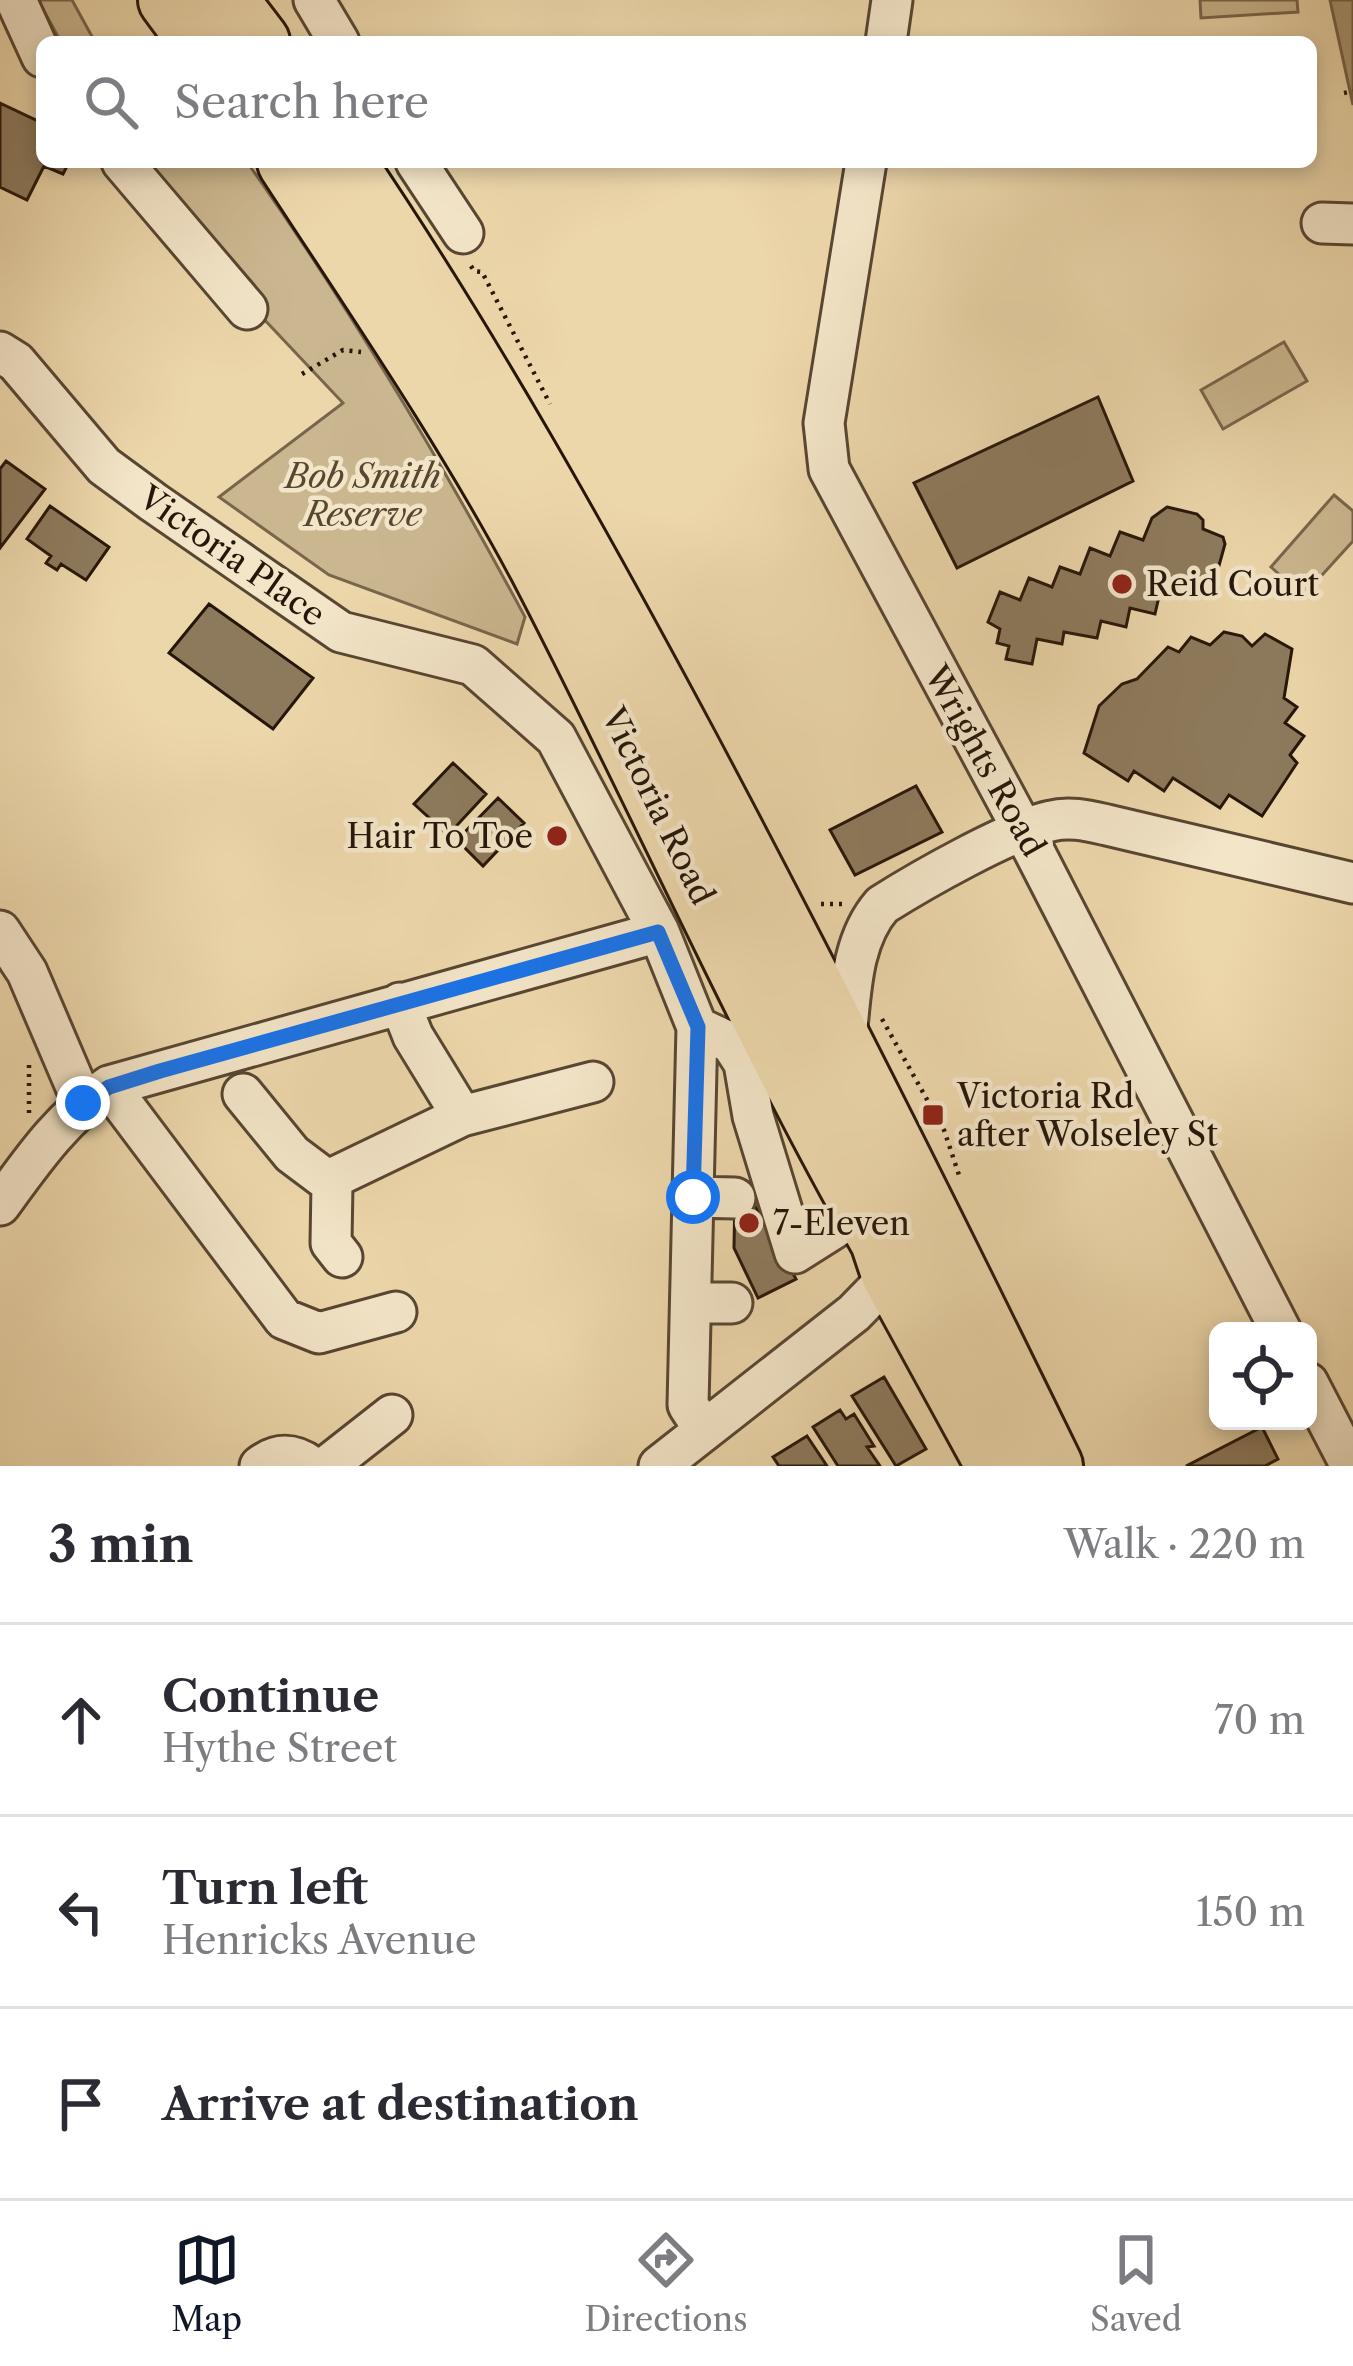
<!DOCTYPE html>
<html lang="en">
<head>
<meta charset="utf-8">
<style>
	body { margin:0; font-family:"Libre Caslon Text",serif; background:#f2f2f3; color:#2b2b33 }
	.controls { position:absolute; right:36px; bottom:36px; display:grid; overflow:hidden; border-radius:18px; box-shadow:0 6px 18px #0003 }
	.controls button { width:108px; height:108px; display:grid; place-items:center; padding:0; border:0; border-bottom:3px solid #e1e1e2; background:#fff; color:#2b2b33; font:60px sans-serif }
	.stop { position:absolute; width:36px; height:36px; margin:-27px; border:9px solid #1a73e8; border-radius:50%; background:#fff }
	.stop.end { background:#1a73e8; border-color:#fff; box-shadow:0 3px 12px #0008 }
	.list { margin:0; padding:0; list-style:none }
	h2 { display:flex; justify-content:space-between; align-items:center; height:156px; margin:0; padding:0 48px; font-size:51px }
	h2 small { font-size:39px; font-weight:400; color:#7c7c81 }
	.list li { display:grid; grid-template-columns:78px 1fr auto; gap:36px; align-items:center; box-sizing:border-box; height:192px; padding:0 48px; border-top:3px solid #e1e1e2 }
	.list b { display:block; font-size:45px; white-space:nowrap }
	.list p { margin:0; font-size:39px; white-space:nowrap; color:#7c7c81 }
	.list em { font-size:39px; font-style:normal; color:#7c7c81 }
	.icon { flex:none; width:66px; height:66px; fill:none; stroke:currentColor; stroke-width:2; stroke-linecap:round; stroke-linejoin:round }
	.map { position:relative; flex:none; width:1353px; height:1466px; overflow:hidden }
	.search { position:absolute; background:#fff; box-shadow:0 6px 18px #0003; left:36px; right:36px; top:36px; height:132px; display:flex; align-items:center; gap:30px; box-sizing:border-box; padding:0 42px; border-radius:18px; color:#7c7c81; font-size:45px }
	.sheet { height:732px; background:#fff }
	nav { display:flex; justify-content:space-around; align-items:center; box-sizing:border-box; height:168px; border-top:3px solid #e1e1e2; background:#fff; font-size:33px; color:#7c7c81 }
	nav a { display:grid; justify-items:center; gap:6px }
	nav .on { color:#111827 }
	.map>svg:first-child { display:block }
</style>
</head>
<body>
<div class="map">
<svg width="1353" height="1466" viewBox="0 0 1353 1466">
	<rect width="100%" height="100%" fill="#ecd7ab"/>
	<filter id="stains"><feTurbulence type="fractalNoise" baseFrequency=".00167" numOctaves="4"/><feColorMatrix values="0 0 0 0 .2 0 0 0 0 .09 0 0 0 0 .02 0 0 0 .5 -.17"/></filter>
	<radialGradient id="worn" r=".72"><stop offset=".6" stop-color="#630" stop-opacity="0"/><stop offset="1" stop-color="#630" stop-opacity=".3"/></radialGradient>
	<path fill="#cab68f" stroke="#78664c" stroke-width="3" d="M38,0H72L95,42H61Z
		M1200,0H1297L1298,12L1201,18Z
		M137,162H247C350,308 440,459 525,617L517,644L329,575L219,497L343,403L261,316Z
		M1284,342L1307,381L1223,429L1201,390Z
		M1334,495L1353,511V541L1303,596L1271,567Z"/>
	<path fill="#a99574" stroke="#756249" stroke-width="3" d="M1330,0H1353V105Z"/>
	<path fill="#8d7a5d" stroke="#261609" stroke-width="3" d="M0,103L42,123V162H69L63,174L44,166L27,200L0,187Z
		M1098,397L1133,481L957,568L914,483Z
		M6,461L45,489L0,548V469Z
		M50,506L109,547L86,580L61,564L57,570L46,563L51,556L27,539Z
		M1167,507L1197,514L1203,520V529L1223,537L1225,544L1215,580L1192,581L1188,597L1160,592L1155,614L1130,608L1126,627L1101,621L1097,638L1064,632L1062,644L1037,639L1032,664L1006,659L1009,646L997,643L1000,629L988,622L1000,592L1020,600L1029,578L1052,587L1060,567L1080,574L1090,548L1110,556L1120,532L1143,540L1152,518Z
		M209,604L313,678L273,729L169,653Z
		M1224,632L1242,636L1252,646L1265,634L1292,649L1284,698L1297,707L1285,723L1304,736L1290,755L1297,763L1262,816L1229,795L1220,808L1173,778L1164,791L1134,771L1128,781L1084,753L1099,706L1122,684L1137,679L1168,647L1179,652L1191,637L1210,645Z
		M453,763L486,794L448,835L414,804Z
		M916,786L942,832L855,875L830,830Z
		M498,798L524,823L483,866L457,840Z
		M744,1186L796,1279L758,1298L734,1248L735,1192Z
		M884,1377L926,1449L896,1466L852,1396Z
		M840,1410L846,1419L854,1414L874,1446L867,1447L880,1466H838L813,1427Z
		M1262,1427L1278,1459L1265,1466H1186Z
		M807,1436L827,1466H779L773,1457Z"/>
	<g fill="none" stroke-linecap="round" stroke-linejoin="round">
		<defs>
			<path id="minor" d="M16,0L42,57
				M314,0L339,42
				M886,42L892,0
				M122,162L247,309
				M416,162L463,233
				M866,162L824,423L829,469L1033,849L1281,1331
				M1322,223L1353,224
				M0,352L16,362L104,466L153,502L341,632L473,665L556,738L659,932L697,1027L688,1405L704,1430
				M0,931L27,972L83,1103
				M400,1003L413,1036L462,1116
				M697,1027L731,1043L744,1063L753,1116L795,1253L863,1210
				M845,1047C851,999 849,943 882,905C920,881 1009,830 1051,821C1070,816 1089,821 1107,825L1353,883
				M109,1086L284,1319L319,1333L396,1312
				M243,1094L292,1154L332,1184L331,1243L342,1257
				M332,1184L337,1176L462,1116L593,1082
				M693,1197L735,1198
				M0,1205C32,1161 63,1116 109,1086L659,932
				M691,1303H732
				M1308,1383L1351,1466
				M260,1466C277,1453 293,1453 311,1466
				M327,1466L392,1415
				M659,1466L854,1313L892,1274"/>
			<path id="highway" d="M169,0L200,42
				M227,0L259,42
				M288,162C374,294 465,426 539,565C656,789 756,1021 881,1241L892,1274L997,1466
				M344,162C471,350 581,547 688,747C814,984 934,1224 1052,1466"/>
		</defs>
		<use href="#minor" stroke="#584632" stroke-width="45"/>
		<use href="#highway" stroke="#261609" stroke-width="66"/>
		<path stroke="#261609" stroke-width="4.5" stroke-dasharray="3 6" stroke-linecap="butt" d="M1344,93L1353,91
			M471,266L474,271L482,272L550,404
			M302,374L343,350L361,352
			M821,904H845
			M882,1019L944,1130L959,1175
			M29,1113V1065"/>
		<use href="#minor" stroke="#f3e5c8" stroke-width="39"/>
		<use href="#highway" stroke="#ecd7ab" stroke-width="60"/>
	</g>
	<g fill="none" stroke-linecap="round" stroke-linejoin="round">
		<path stroke="#1a73e8" stroke-width="15" d="M83,1103L109,1087L160,1071L658,932L698,1027L693,1197"/>
	</g>
	<g fill="#8f2418" stroke="#f3e5c8" stroke-width="4.5">
		<circle cx="1122" cy="584" r="12"/>
		<circle cx="557" cy="836" r="12"/>
		<rect x="921" y="1103" width="24" height="24" rx="6"/>
		<circle cx="749" cy="1223" r="12"/>
	</g>
	<g text-anchor="middle" dominant-baseline="central" stroke-width="9" stroke-linejoin="round" paint-order="stroke">
		<g font-size="33" font-style="italic" fill="#574631" stroke="#f3e5c8">
			<text x="363" y="476">Bob Smith<tspan x="363" dy="38">Reserve</tspan></text>
		</g>
		<g font-size="33" fill="#261609" stroke="#f3e5c8">
			<text transform="translate(232 556) rotate(35)">Victoria Place</text>
			<text transform="translate(985 761) rotate(61)">Wrights Road</text>
			<text transform="translate(658 806) rotate(64)">Victoria Road</text>
		</g>
		<g font-size="33" fill="#261609" stroke="#f3e5c8" text-anchor="start">
			<text x="1146" y="584">Reid Court</text>
			<text x="533" y="836" text-anchor="end">Hair To Toe</text>
			<text x="957" y="1096">Victoria Rd<tspan x="957" dy="38">after Wolseley St</tspan></text>
			<text x="773" y="1223">7-Eleven</text>
		</g>
	</g>
	<rect width="100%" height="100%" filter="url(#stains)"/>
	<rect width="100%" height="100%" fill="url(#worn)"/>
</svg>
<div class="controls">
<button><svg class="icon" aria-label="locate" viewBox="0 0 24 24"><circle cx="12" cy="12" r="6"/><path d="M12 2v4M12 18v4M2 12h4M18 12h4"/></svg></button>
</div>
<div class="stop" style="left:693px;top:1197px"></div>
<div class="stop end" style="left:83px;top:1103px"></div>
<div class="search"><svg class="icon" aria-label="search" viewBox="0 0 24 24"><circle cx="10" cy="10" r="6"/><path d="M15 15l6 6"/></svg>Search here</div>
</div>
<section class="sheet">
<h2>3 min<small>Walk · 220 m</small></h2>
<ul class="list">
<li><svg class="icon" aria-label="ahead" viewBox="0 0 24 24"><path d="M12 20V5M6 11l6-6 6 6"/></svg><div><b>Continue</b><p>Hythe Street</p></div><em>70 m</em></li>
<li><svg class="icon" aria-label="left" viewBox="0 0 24 24"><path d="M17 20v-9H6M10 6l-5 5 5 5"/></svg><div><b>Turn left</b><p>Henricks Avenue</p></div><em>150 m</em></li>
<li><svg class="icon" aria-label="arrive" viewBox="0 0 24 24"><path d="M6 21V4h12l-3 4 3 4H6"/></svg><div><b>Arrive at destination</b></div></li>
</ul>
</section>
<nav>
<a class="on"><svg class="icon" aria-label="map" viewBox="0 0 24 24"><path d="M3 6l6-2 6 2 6-2v14l-6 2-6-2-6 2zM9 4v14M15 6v14"/></svg>Map</a>
<a><svg class="icon" aria-label="directions" viewBox="0 0 24 24"><path d="M12 3l9 9-9 9-9-9zM9 14v-3h6M13 9l2 2-2 2"/></svg>Directions</a>
<a><svg class="icon" aria-label="saved" viewBox="0 0 24 24"><path d="M7 4h10v16l-5-4-5 4z"/></svg>Saved</a>
</nav>
</body>
</html>
